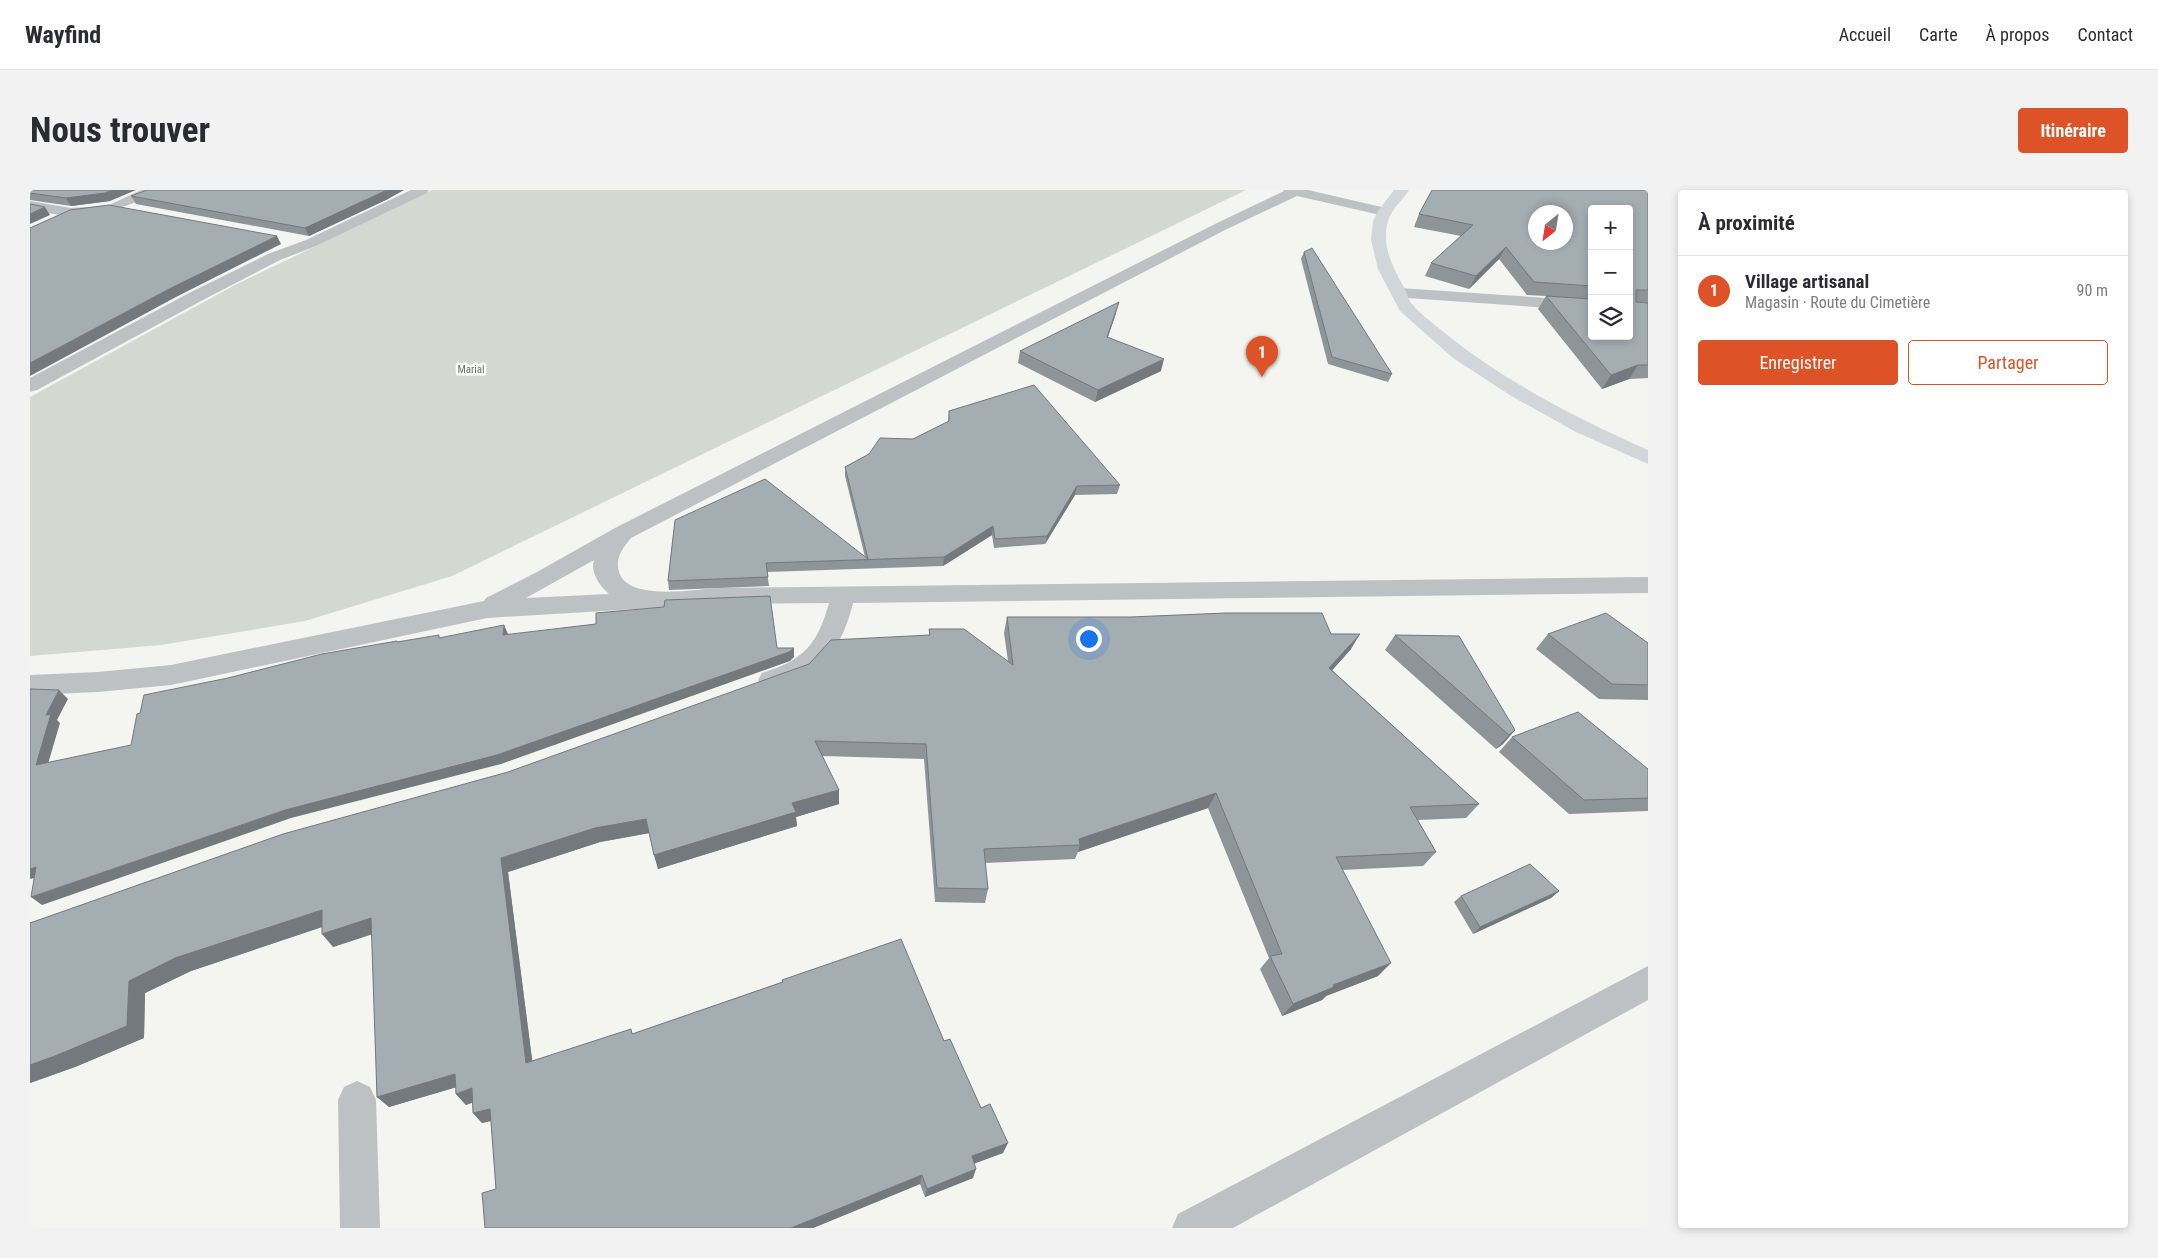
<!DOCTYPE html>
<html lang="fr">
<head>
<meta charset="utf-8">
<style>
	body { margin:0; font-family:"Roboto Condensed",sans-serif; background:#f2f2f3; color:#2b2b33 }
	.controls { position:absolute; right:15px; top:15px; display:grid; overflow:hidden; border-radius:5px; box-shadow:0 2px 8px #0003 }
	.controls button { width:45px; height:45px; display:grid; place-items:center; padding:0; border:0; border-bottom:1px solid #e1e1e2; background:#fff; color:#2b2b33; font:25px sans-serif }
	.compass { position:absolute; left:1498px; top:15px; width:45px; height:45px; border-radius:50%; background:#fff; box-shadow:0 2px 8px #0003; rotate:210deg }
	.you { position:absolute; left:1058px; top:448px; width:18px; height:18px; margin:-12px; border:4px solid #fff; border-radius:50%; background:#1a73e8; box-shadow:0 0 0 8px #1a73e833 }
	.badge { display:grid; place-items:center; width:32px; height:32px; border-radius:50%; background:#de5227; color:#fff; font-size:16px; font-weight:700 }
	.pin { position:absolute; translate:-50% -41px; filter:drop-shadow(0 1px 2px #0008) }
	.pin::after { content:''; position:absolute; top:26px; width:18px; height:15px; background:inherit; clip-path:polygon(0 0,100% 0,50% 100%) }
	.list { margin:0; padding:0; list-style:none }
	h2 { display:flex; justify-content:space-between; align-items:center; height:65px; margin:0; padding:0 20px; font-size:21px }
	h2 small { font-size:16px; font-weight:400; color:#7c7c81 }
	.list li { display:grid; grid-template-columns:32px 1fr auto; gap:15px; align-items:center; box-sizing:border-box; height:70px; padding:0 20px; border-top:1px solid #e1e1e2 }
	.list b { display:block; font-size:19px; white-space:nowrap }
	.list p { margin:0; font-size:16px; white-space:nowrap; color:#7c7c81 }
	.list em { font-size:16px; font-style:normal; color:#7c7c81 }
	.actions { display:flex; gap:10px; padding:15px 20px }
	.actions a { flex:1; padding:11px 0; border:1px solid #de5227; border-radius:5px; text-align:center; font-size:18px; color:#de5227 }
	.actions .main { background:#de5227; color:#fff }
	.icon { flex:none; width:28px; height:28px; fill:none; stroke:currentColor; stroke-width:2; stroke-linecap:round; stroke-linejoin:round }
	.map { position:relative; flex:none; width:1618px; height:1038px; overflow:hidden; border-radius:5px }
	header { display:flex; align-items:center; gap:30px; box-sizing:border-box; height:70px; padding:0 25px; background:#fff; border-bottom:1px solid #e1e1e2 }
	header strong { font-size:24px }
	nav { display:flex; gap:28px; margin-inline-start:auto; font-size:18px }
	.intro { display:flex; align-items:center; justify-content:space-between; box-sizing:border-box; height:120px; padding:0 30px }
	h1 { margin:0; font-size:35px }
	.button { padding:12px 22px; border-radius:5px; background:#de5227; color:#fff; font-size:18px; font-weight:700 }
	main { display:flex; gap:30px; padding:0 30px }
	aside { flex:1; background:#fff; border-radius:5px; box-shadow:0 2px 8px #0003 }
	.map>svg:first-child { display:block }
</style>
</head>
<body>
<header>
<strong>Wayfind</strong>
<nav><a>Accueil</a><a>Carte</a><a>À propos</a><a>Contact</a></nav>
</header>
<div class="intro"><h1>Nous trouver</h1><a class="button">Itinéraire</a></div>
<main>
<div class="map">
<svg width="1618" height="1038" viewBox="0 0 1618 1038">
	<rect width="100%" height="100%" fill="#f4f4f0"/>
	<path fill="#d3d9d0" d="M402,0H1216L422,386L275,431L131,455L0,466V207L205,95Z"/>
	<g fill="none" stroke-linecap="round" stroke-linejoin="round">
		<path fill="#bdc1c4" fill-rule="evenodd" d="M111,0H130L128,3C99,15 74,26 43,26C29,26 14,22 0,19V11L41,18L77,16Z
			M381,0H399L397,3L286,56L250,70L171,111L7,200L0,202V188L159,103L238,64L276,50Z
			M1253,0H1278L1360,19L1362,22L1360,25L1355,26L1267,6L1195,40L601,348C592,359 585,368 589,382C598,412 666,399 690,398L1618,387V403L823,413C814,450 796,483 758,495C748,498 742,500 732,497L728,490L732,483C773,470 787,456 799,413L690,414L457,428L141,495L68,502L0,505V485L68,482L141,475L454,411L456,408L507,382L585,338L1185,34L1254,1ZM564,370C560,383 570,396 579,404L496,408Z
			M1369,98L1562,111V121L1363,107L1361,103L1363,99Z
			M327,891L340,897L346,910L350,1038H310L308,910L314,897Z"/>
		<path fill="#bdc1c4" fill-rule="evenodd" d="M1618,776V810L1203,1038H1142L1148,1024Z"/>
		<path fill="#d1d6da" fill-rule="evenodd" d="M1364,0H1379C1372,11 1362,18 1358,31C1351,56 1363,78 1375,99C1377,103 1378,109 1381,113C1392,126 1408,137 1421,148C1481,195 1549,229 1618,260V274L1546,242L1483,207L1423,168L1370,121L1348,79L1341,50L1343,31L1348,21Z"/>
	</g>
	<path fill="#8d9599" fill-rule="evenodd" d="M0,0L80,11L41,16L0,10Z
		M1618,0V188L1599,189L1572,199L1508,119L1516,106L1497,105L1469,69L1439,99L1395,86L1401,73L1431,46L1384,37L1389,24ZM1562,19L1599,146H1562Z
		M101,6L358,9L279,46L106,14Z
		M1274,62L1362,184L1358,192L1298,174L1271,69Z
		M1086,123L1078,147L1131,181L1065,212L988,173L990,161Z
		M919,221L1090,295L1087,304L1045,305L1015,354L964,358L962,345L913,376L737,382L739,396L639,400L638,391L645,330L835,367L815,286V277L883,249L918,232Z
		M977,427L1301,444L1321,459L1302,480L1449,614L1436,628L1388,630L1406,662L1393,676L1312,680L1348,786L1296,806L1292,810L1252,826L1230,779L1239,768L1178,618L1048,662L1045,669L955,673L958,699L955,713L905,712L894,569L793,566L809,614L766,627L767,636L628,679L619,643L570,652L478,682L502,871L603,844L752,792V790L914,851L951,918L973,963L944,973L943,988L895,1007L890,994L783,1038H455L466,999L461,931L452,933L443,923V912L436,915L426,904V897L359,917L347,907L342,744L303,757L292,737L161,781L115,803L114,848L45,877L0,893V733L478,582L899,445V439L978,471L974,443Z
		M1518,444L1618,453V510L1569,509L1506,459Z
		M1365,445L1485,540L1473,554L1466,559L1355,460Z
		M1482,547L1618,579V621L1539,624L1469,562Z
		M1529,701L1521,708L1443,744L1424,712L1431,706Z"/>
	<path fill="#73797d" d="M83,0H106L80,11L41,16L36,8Z
		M357,0H374L358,9L279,46L275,38Z
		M15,17L20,25L0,34V24Z
		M247,46L251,54L146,107L0,186V173L141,98Z
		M1476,57L1469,69L1439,99L1446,86Z
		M1089,112L1086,123L1074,158L1077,147Z
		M1134,169L1131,181L1065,212L1068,200Z
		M1608,175L1599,189L1572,199L1581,185Z
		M1047,296L1045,305L1015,354L1017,346Z
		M963,336L962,345L913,376L914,367Z
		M474,435L478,444L477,454L473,445Z
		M1330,444L1321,459L1291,493L1299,478Z
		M764,458V467L760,471L471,574L261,628L12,715L1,707L255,620Z
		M29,500L38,509L27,530L30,533L15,584L6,575L16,525Z
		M1485,540L1473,554L1466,559L1479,545Z
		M809,600V614L766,627L767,636L628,679L624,665L762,613Z
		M1186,603L1178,618L1048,662L1050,655L1049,649Z
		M616,629L620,643L570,652L478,682L504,884L496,873L471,668L565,638Z
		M6,677L17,685L0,689V679Z
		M1529,701L1521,708L1443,744L1450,737Z
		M292,720L304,733L161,781L115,803L114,848L45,877L0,893V875L99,791L145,768Z
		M341,728L352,741L303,757L292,744Z
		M1361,773L1348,786L1296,806L1292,810L1252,826L1263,814L1303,795Z
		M425,884L434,895L359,917L347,907Z
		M442,898L452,909L436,915L426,904Z
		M460,919L469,929L452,933L443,923Z
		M978,953L973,963L938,976L942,966Z
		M946,979L943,988L895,1007L897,999Z
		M892,985L890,994L783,1038H761Z"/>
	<path fill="#a4adb2" stroke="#73797d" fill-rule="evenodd" d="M0,0H83L75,3L36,8L0,3Z
		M117,0H357L275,38L101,6Z
		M1402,0H1618V100H1606V112L1618,113V175H1608L1581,185L1516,106L1562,109V146H1599V19H1562V96L1504,92L1476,57L1446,86L1401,73L1443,35L1389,24ZM1506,22H1536V52H1506Z
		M0,14L15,17L0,24Z
		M79,15L247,46L141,98L0,173V38L40,20Z
		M1282,58L1362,184L1302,167L1274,62Z
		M1089,112L1077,147L1134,169L1068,200L990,161Z
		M1004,195L1090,295L1047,296L1017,346L965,349L963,336L914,367L736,373L738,387L638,391L645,330L735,289L838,369L815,277L839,264L850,248L883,249L919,231V221Z
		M740,406L747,458H764L759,462L467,565L255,620L1,707L6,677L0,679V499L29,500L16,525L21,524L6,575L101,555L107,524L110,523L114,505L198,488L292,464L367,451V452L409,445V448L474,435L473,445L566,434V423L634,417L635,410Z
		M1196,423H1292L1301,444H1330L1299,478L1449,614L1380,617L1406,662L1306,667L1361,773L1303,795L1304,797L1263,814L1240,766L1252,764L1186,603L1049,649L1050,655L954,659L958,699L907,698L896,554L785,551L809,600L762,613L766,622L624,665L616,629L565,638L471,668L496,873L601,839L602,844L753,792L752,790L871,749L914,851L920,849L951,918L960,914L978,953L942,966L946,979L897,999L892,985L761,1038H455L452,1003L466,999L460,919L443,923L442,898L426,904L425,884L347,907L341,728L292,744V720L145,768L99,791L97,836L25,866L0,875V733L253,644L478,582L779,474L801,450L900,445L899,439H934L983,475L977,427H1100Z
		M1576,423L1618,453V495L1582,494L1518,444Z
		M1365,445L1429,446L1485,540L1479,545Z
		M1548,522L1618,579V608L1554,610L1482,547Z
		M1500,674L1529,701L1450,737L1431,706Z"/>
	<g text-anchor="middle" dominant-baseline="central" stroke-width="5" stroke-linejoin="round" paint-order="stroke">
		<g font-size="11" fill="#677863" stroke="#fff">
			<text x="441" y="179">Marial</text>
		</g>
	</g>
</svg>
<div class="controls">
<button>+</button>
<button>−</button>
<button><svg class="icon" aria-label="layers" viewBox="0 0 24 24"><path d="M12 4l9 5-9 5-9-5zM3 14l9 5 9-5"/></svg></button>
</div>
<svg class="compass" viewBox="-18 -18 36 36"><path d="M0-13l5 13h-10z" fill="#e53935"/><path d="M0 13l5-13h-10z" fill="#7c7c81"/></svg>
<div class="you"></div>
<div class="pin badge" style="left:1232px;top:187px">1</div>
</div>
<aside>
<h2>À proximité<small></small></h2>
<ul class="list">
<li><span class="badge">1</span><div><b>Village artisanal</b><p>Magasin · Route du Cimetière</p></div><em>90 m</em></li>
</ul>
<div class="actions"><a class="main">Enregistrer</a><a>Partager</a></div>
</aside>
</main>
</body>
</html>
